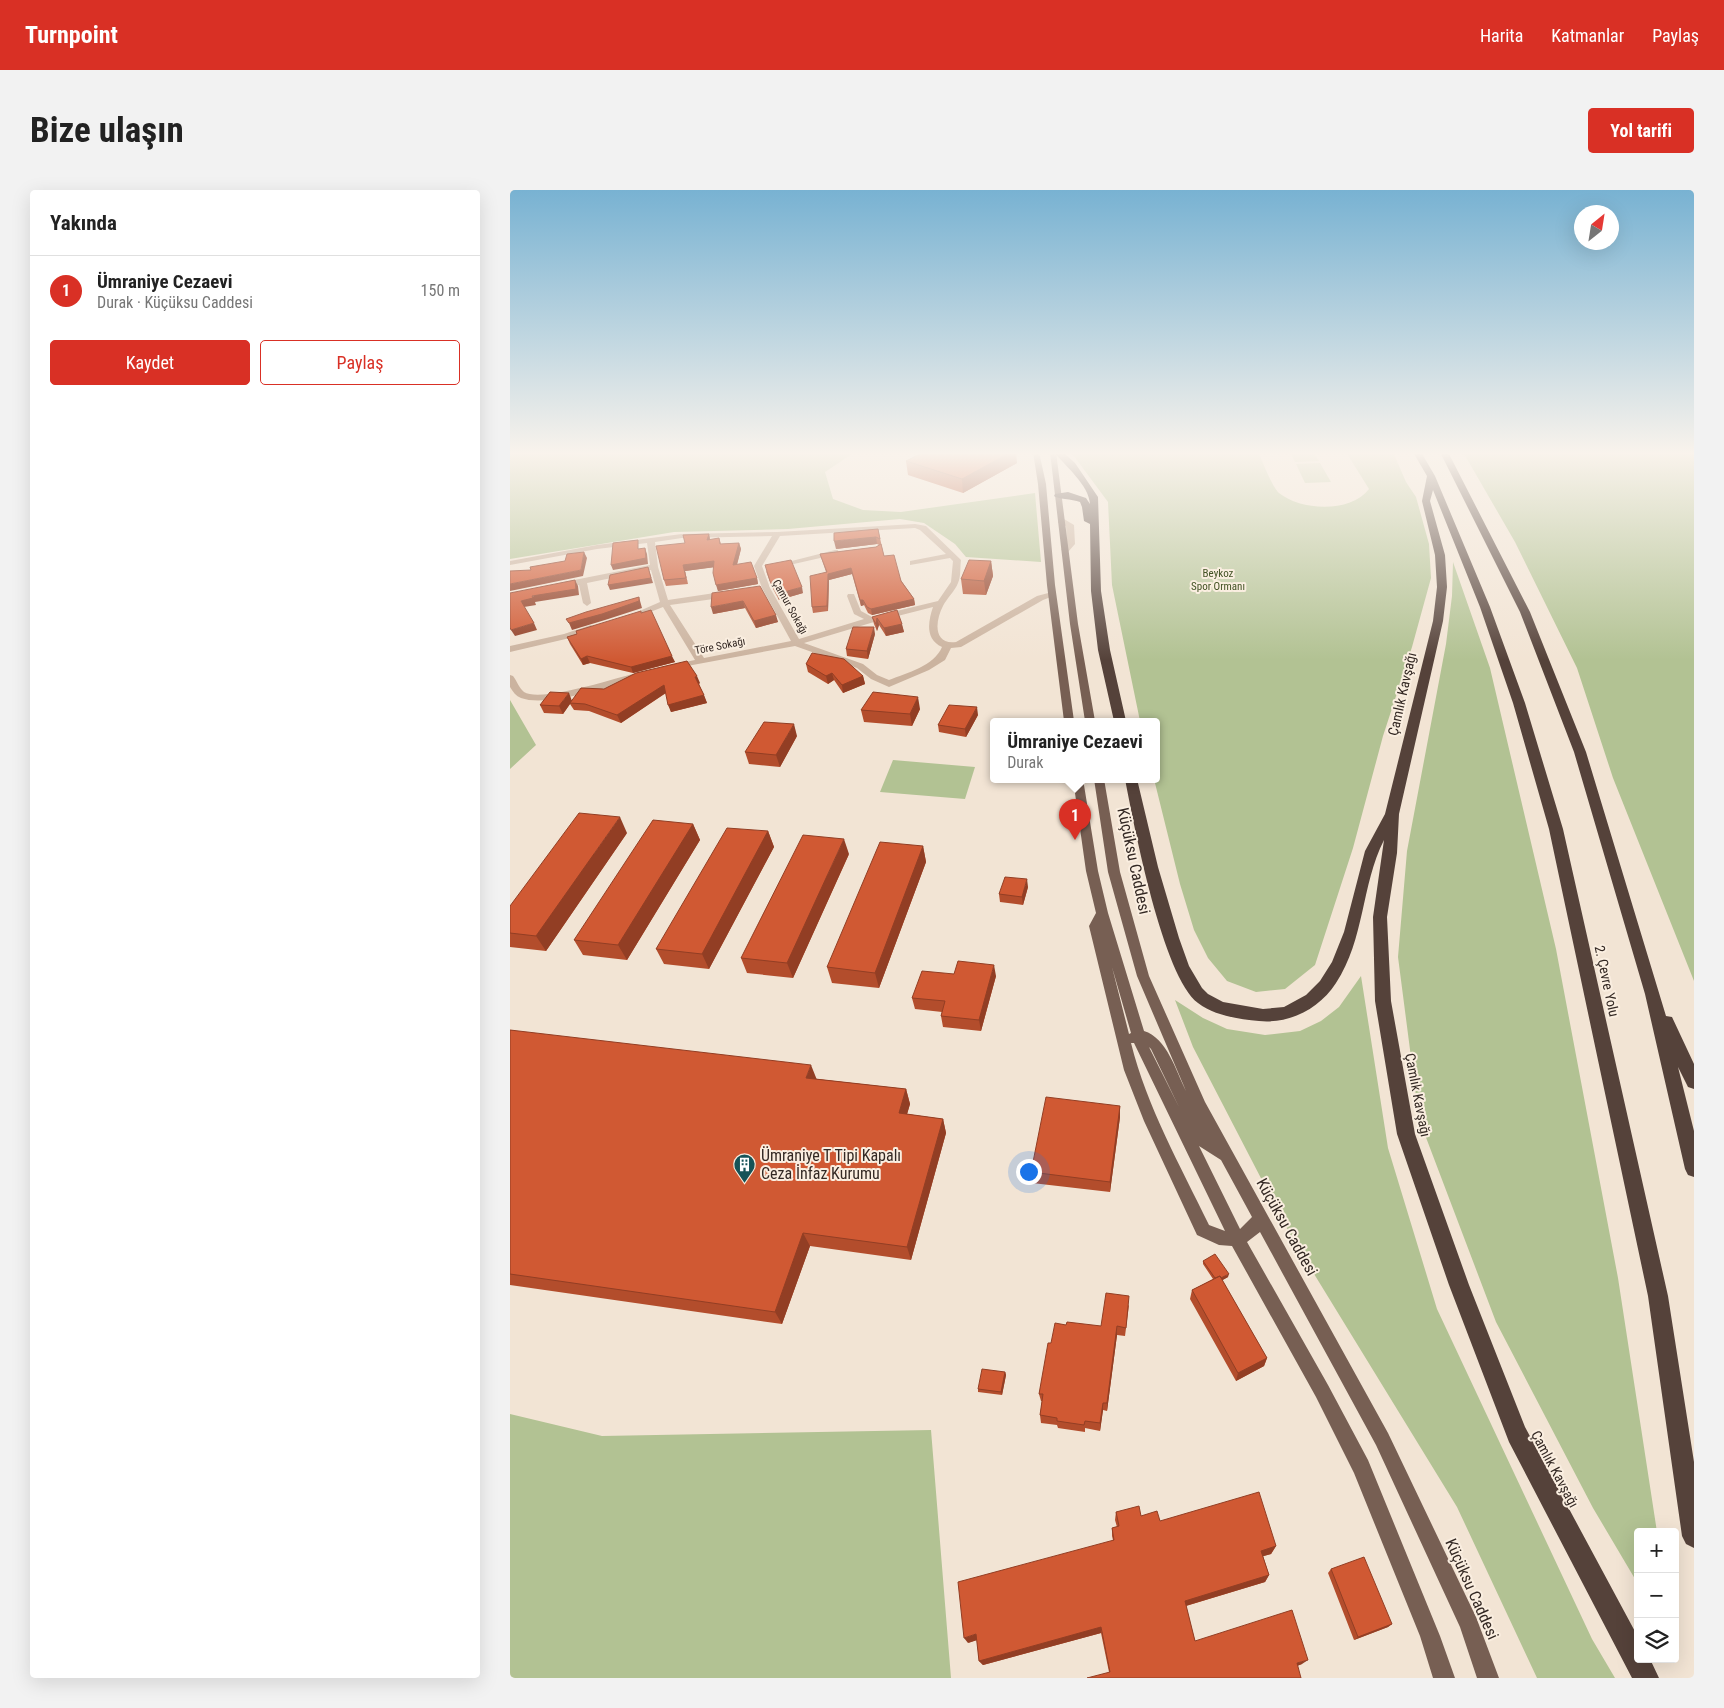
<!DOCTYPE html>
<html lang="tr">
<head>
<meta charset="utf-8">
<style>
	body { margin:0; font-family:"Roboto Condensed",sans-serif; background:#f2f2f2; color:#222 }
	.controls { position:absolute; right:15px; bottom:15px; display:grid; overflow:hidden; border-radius:5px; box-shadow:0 5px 20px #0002 }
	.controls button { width:45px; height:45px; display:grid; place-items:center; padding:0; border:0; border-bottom:1px solid #e0e0e0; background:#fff; color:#222; font:25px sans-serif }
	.compass { position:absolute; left:1064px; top:15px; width:45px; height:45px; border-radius:50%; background:#fff; box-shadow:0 5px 20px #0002; rotate:30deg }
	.you { position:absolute; left:518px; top:981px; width:18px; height:18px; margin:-12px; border:4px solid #fff; border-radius:50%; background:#1a73e8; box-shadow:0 0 0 8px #1a73e833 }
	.badge { display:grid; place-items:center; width:32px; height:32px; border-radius:50%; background:#d93025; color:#fff; font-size:16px; font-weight:700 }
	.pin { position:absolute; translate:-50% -41px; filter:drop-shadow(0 1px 2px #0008) }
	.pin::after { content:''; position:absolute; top:26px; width:18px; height:15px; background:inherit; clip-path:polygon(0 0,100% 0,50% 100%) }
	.popup { position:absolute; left:480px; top:528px; width:170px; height:65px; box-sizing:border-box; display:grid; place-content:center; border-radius:5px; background:#fff; filter:drop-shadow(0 1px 4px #0005); font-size:16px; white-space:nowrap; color:#767676 }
	.popup b { font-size:19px; color:#222 }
	.popup::after { content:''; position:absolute; left:50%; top:100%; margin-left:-10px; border:10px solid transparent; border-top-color:#fff }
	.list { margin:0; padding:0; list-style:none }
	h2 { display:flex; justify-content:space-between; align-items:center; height:65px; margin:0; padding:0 20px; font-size:21px }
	h2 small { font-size:16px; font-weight:400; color:#767676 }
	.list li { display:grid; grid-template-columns:32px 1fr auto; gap:15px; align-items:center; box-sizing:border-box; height:70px; padding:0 20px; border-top:1px solid #e0e0e0 }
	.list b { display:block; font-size:19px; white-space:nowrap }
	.list p { margin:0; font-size:16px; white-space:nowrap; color:#767676 }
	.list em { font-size:16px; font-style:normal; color:#767676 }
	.actions { display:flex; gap:10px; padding:15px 20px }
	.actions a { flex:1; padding:11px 0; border:1px solid #d93025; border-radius:5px; text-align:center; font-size:18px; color:#d93025 }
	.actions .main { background:#d93025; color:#fff }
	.icon { flex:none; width:28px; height:28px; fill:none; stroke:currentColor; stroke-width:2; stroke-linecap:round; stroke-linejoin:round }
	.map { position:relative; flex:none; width:1184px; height:1488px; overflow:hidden; border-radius:5px }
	header { display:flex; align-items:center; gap:30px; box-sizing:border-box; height:70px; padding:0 25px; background:#d93025; color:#fff }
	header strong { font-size:24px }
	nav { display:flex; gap:28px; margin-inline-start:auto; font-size:18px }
	.intro { display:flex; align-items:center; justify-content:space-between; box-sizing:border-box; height:120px; padding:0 30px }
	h1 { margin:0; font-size:35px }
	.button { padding:12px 22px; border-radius:5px; background:#d93025; color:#fff; font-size:18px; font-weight:700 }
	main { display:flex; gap:30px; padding:0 30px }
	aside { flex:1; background:#fff; border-radius:5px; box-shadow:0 5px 20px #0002 }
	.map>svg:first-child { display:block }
</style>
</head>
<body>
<header>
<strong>Turnpoint</strong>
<nav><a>Harita</a><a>Katmanlar</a><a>Paylaş</a></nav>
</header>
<div class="intro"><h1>Bize ulaşın</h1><a class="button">Yol tarifi</a></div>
<main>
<aside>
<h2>Yakında<small></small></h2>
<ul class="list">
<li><span class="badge">1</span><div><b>Ümraniye Cezaevi</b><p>Durak · Küçüksu Caddesi</p></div><em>150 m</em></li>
</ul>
<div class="actions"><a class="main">Kaydet</a><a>Paylaş</a></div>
</aside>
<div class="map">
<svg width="1184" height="1488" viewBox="0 0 1184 1488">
	<rect width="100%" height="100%" fill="#f2e4d4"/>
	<path fill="#b2c293" d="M0,262H345L315,282L323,309L353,320L391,322L525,303L531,372L456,367L445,354L414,333L390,329L278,339L164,342L0,369Z
		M561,262H748C753,272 762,297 769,303C791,321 841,323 859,299L836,262H883L896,292L906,307L919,354L921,388L902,457L873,546L843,658L805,775L775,799L746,802L717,791L698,768L684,740L670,694L644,589H646V531H630L602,395L598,312Z
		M780,262H803L809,271L785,272Z
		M953,262H1184V791L1103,588L1067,478L1005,352Z
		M810,273L821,292L795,293L786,274Z
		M943,372L980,478L1046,759L1108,1088L1147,1342H1128V1394L1083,1318L986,1132L909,929L888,767L897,661L936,454L942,406Z
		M0,510L26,555L0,579Z
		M383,570L465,577L455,609L370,602Z
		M851,786L878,958L927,1119L1082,1449L1105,1488H1027L947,1317L782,1048L683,857L665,810L693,828L717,839L755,845L790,841L811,831L829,817Z
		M0,1224L92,1246L421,1240L441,1488H0Z"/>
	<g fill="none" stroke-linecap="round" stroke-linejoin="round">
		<path fill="#cbb39f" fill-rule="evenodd" d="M548,329H554L564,335L565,354L558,362L551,360L557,353L556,336L548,333Z
			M405,334L416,336L451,370C450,377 451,387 448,393C445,401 437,408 433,416C425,431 423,455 446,452L527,406L542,402L546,405L533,410L451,457L441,458L435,470L419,480L379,497L361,489L347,478L285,456L161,479V475L185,470L153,417L125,428L122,429L118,426L150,412L141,380L77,393L81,413L77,416L73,413L69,395L49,399L45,396L49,393L140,375L137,353L87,359L0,375V371L87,355L172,344L267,342ZM405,338L410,340L436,364L400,371V375L440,368L443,371L441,392L428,411L362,427L351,421L344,404H338L337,406L344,424L354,429L289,449L260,398L252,376L270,346ZM262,346L244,376L252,398L281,451L194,468L160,415L218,407L222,404L218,401L158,410L148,377L145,352L172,348ZM423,417C418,432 415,449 432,457C424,476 397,483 379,490L367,485L353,474L294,453L364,432Z
			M325,360H328V364L266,378L262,376Z
			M81,435L85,438L84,440L60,448L0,462V456L54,444Z
			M130,482L133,483V487C105,495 38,518 11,508C6,506 3,502 0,497V485L3,486C7,491 9,498 14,502C31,513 109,487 130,482Z"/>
		<path fill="#775f53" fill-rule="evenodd" d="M523,262H529L536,294L545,395L564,531H554L537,395L528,294Z
			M540,262H546L568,434L585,531H575L560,434Z
			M563,589H573L588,681L598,723L634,841C657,848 666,881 676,901L627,786L598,682L584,589H594L610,682L639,786L695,912L878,1243L966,1427L989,1488H967L950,1437L866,1255L750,1042L737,1052L818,1195L858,1270L930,1446L945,1488H923L910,1446L844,1283L806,1207L722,1056L709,1055L687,1045L634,931L614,880L579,736L586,723L576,681ZM602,777L621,843L619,844ZM621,853H624L715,1041L699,1035C670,975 637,917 621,853ZM639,857L641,859L669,917ZM689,956L711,970L742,1027L730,1039Z"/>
		<path fill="#55423a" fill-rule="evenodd" d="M544,262H553L565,273L588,307L591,401L600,460L616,531H604L588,460L581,401L580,334L574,331L572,317L570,312C562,309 547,309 544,306L545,304L558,302L576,308L580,314C579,295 555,276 544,262Z
			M903,262H911L925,286L980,417L1015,513L1053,639L1158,1106L1184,1272V1358L1176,1354L1172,1346L1138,1106L1039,639L1003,513L970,417L923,300L920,311L935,365L937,397L933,431L889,624L887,663L877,727L881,811L905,944L959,1095L1015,1237L1128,1447V1469H1140L1149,1488H1122L999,1252L939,1095L887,944L865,811L863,727L874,650C851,695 855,749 826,793C809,819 780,834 749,831C729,829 705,826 688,813C653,787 624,636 615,589H627L648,677L669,748L679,776L692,798L698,804L713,812L753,819L774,817L796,805L810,791L822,772L834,742L855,661L875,624L923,431L927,397L925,365L912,311L917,286Z
			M930,262H938L1020,422L1076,562L1156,826L1162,827L1184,874V899L1178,897L1168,877L1184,941V987L1178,985L1175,979L1135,804L1064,562L1010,422Z"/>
	</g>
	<path fill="#b34d2c" d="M396,271L507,273L453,303L398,285Z
		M368,339L374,366L404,409L405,415L362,425L358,423L354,415L351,416L342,384L319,390L318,421L303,423L302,417L316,382L310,364L366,357L369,355L367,354L326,359Z
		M199,344L200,350L209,348L211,354L229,353L231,359L227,375L247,388L248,394L208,401L204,377L175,381L178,394L156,396L154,390L175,353Z
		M481,371L483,386L476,405L453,404L451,389Z
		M256,381L293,403L269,410L262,397Z
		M250,396L268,432L246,438L235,418L203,424Z
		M387,420L394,442L376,446L369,435L367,441L364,434L362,427Z
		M132,423L165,472L123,483L80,473L73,475L60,454L57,447L67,444L66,441Z
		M365,444L358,469L337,466L336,459Z
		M296,474L353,486L355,494L333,503L324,490L318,494L298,482Z
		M190,493L189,494L197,513L161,522L156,503L111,533L79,521L64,520L60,514L53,524L34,523L30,515L62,510L94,499Z
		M410,519L402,536L354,532L351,520Z
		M468,525L456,547L429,542L428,535Z
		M287,546L270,577L239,574L235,562Z
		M183,634L190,650L117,770L73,765L64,750Z
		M258,641L264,657L199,779L154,774L146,759Z
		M117,643L36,761L0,757V716Z
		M413,656L416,672L369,798L322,793L317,777Z
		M339,664L283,788L237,783L231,768Z
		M518,697L513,715L490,712L489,704Z
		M444,784L486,786L471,841L433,837L431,826L432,822L405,819L402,808Z
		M0,840L307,889L396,899L400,914L397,924L433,929L436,943L401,1070L300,1056L272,1134L0,1095Z
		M610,916V927L600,1002L522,993L521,982Z
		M693,1071L718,1087L712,1090L757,1168L754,1176L726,1191L680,1109L682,1100L703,1089L693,1074Z
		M619,1115L615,1146L607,1145L597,1221L593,1220L590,1241L575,1238V1242L548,1238L547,1235L531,1233L530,1225L532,1211H531L529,1204L541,1153L556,1135L591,1136Z
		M495,1182L496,1185L492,1205L468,1202V1199Z
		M606,1322L631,1326L650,1331L766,1356L761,1364L753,1366L759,1385L755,1392L676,1416L685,1451L792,1474L787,1476L599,1482L591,1443L473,1475L469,1471L467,1450L458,1453L603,1350L602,1346V1338L607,1337L605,1330Z
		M821,1379L882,1434L878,1437L844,1450L818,1383Z"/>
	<path fill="#923e24" d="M501,262H506L507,273L453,303L452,289Z
		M199,344L200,350H197Z
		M366,347L367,354L326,359L324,351Z
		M229,353L231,359L225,381L223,375Z
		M135,358L137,364L138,374L103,380L101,375Z
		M74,362L77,368L73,386L0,401V394L71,380Z
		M204,371L206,377L175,381L178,394L173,375Z
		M481,371L483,386L476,405L474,391Z
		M138,377L143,393L100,400L98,395Z
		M341,378L342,384L319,390L318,421L317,416L318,384Z
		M247,388L248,394L208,401L206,395Z
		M65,390L68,396L69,405L25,412L26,415L14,417L11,411Z
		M292,397L293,403L269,410L267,404Z
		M129,407L132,418L95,430L62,440L59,433Z
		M404,409L405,415L362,425L361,419Z
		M350,410H353L354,415L351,416Z
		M233,411L235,418L203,424L201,417Z
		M266,425L268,432L246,438L244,431Z
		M367,428L369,435L367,441L366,434Z
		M24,433L27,440L5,446L1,440Z
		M392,434L394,442L376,446L374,438Z
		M364,437L365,444L358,469L357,461Z
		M77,466L80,473L73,475L71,469Z
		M162,466L165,472L123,483L121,477Z
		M322,483L324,490L318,494L316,486Z
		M187,486L190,493L188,494L185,487Z
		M353,486L355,494L333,503L332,495Z
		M154,495L157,502L111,533L107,525Z
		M59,503L62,511L53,524L49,516Z
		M194,505L197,513L161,522L158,515Z
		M408,507L410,519L402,536L400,524Z
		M467,517L468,525L456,547L455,539Z
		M284,534L287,546L270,577L266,565Z
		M110,627L117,643L36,761L26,746Z
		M183,634L190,650L117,770L108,755Z
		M258,641L264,657L199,779L192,764Z
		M334,649L339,664L283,788L277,773Z
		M413,656L416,672L369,798L365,783Z
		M517,689L518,697L513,715L512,707Z
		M484,775L486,786L471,841L469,830Z
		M301,875L307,890L296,888Z
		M396,899L400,914L393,938L389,923Z
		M610,916V927L600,1002V992Z
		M433,929L436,943L401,1070L397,1057Z
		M293,1043L300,1056L272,1134L265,1122Z
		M719,1084L718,1087L706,1094L707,1091Z
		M607,1136V1145L597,1221V1213Z
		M757,1168L754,1176L726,1191L728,1183Z
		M495,1182L496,1185L492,1205L491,1202Z
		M593,1213V1220L590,1241V1233Z
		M766,1356L761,1364L747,1368L751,1361Z
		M759,1385L755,1392L672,1417L675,1411Z
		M882,1434L878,1437L844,1450L848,1447Z
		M591,1437V1443L473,1475L469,1471Z
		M466,1444L470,1449L458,1453L454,1448Z
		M798,1470L792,1474L781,1478L787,1473Z"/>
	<path fill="#d05933" stroke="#923e24" d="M414,262H501L452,289L396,271Z
		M368,339L370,349L366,347L324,351V343Z
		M199,344L197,350L209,348L210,354L229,353L223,375L241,372L247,388L206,395L203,383L204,371L173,375L176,388L154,390L146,356L175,353L173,345Z
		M128,350V359L135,358L136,368L101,375L103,353Z
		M371,354L374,366L384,365L391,391L404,409L361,419L357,417L353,410H350L341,378L318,384L317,416L302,417L300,386L317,382L310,364L366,357Z
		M74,362L71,380L0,394V381L21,380L20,377L55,371L57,364Z
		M281,370L292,397L267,404L260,391L255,375Z
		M459,370L481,371L474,391L451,389Z
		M138,377L141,388L98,395L100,385Z
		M65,390L66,399L22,406L23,408L11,411L24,433L1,440L0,437V403Z
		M250,396L266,425L244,431L233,411L201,417L202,403Z
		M129,407V411L92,424L59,433L56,429L76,422Z
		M141,420L162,466L121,477L77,466L71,469L57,447L67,444L66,441L131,421V423Z
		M387,420L392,434L374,438L367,428L366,434L362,427Z
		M343,437H364L357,461L336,459Z
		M302,463L334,469L353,486L332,495L322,483L316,486L296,474Z
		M177,471L187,486L185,487L194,505L158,515L154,495L107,525L75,514L60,513L71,498L94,499L126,483Z
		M40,502L59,503L49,516L30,515Z
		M363,502L408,507L400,524L351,520Z
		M439,515L467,517L455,539L428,535Z
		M254,532L284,534L266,565L235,562Z
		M69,623L110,627L26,746L0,743V716Z
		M143,630L183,634L108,755L64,750Z
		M217,638L258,641L192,764L146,759Z
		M293,645L334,649L277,773L231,768Z
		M370,652L413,656L365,783L317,777Z
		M495,687L517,689L512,707L489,704Z
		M448,771L484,775L469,830L431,826L435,811L402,808L412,781L444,784Z
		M0,840L301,875L296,888L396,899L389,923L433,929L397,1057L293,1043L265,1122L0,1084Z
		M536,907L610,916L600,992L521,982Z
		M705,1064L719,1084L711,1088L710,1086L705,1088L693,1071Z
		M710,1086L757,1168L728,1183L682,1100Z
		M596,1103L619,1106L616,1138L607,1136L597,1213H593L590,1233L575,1231L574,1235L547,1231V1228L530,1225L533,1204H529L538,1153H541L545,1133L556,1135L557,1132L591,1136Z
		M472,1179L495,1182L491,1202L468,1199Z
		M749,1302L766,1356L751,1361L759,1385L675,1411L685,1451L782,1420L798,1470L787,1473L791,1488H577L600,1482L591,1437L469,1471L466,1444L454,1448L448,1392L604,1350L602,1338L609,1336L606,1322L629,1316L631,1326L647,1321L650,1331Z
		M854,1367L882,1434L848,1447L821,1379Z"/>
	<linearGradient id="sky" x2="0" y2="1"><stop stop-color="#78b2d2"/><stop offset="0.56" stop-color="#f9f3ec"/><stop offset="1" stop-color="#f9f3ec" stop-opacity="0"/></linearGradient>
	<rect width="1184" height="470" fill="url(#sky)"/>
	<defs>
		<symbol id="building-pin" viewBox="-11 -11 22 30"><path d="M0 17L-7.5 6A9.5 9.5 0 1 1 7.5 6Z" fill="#165357" stroke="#faeee0"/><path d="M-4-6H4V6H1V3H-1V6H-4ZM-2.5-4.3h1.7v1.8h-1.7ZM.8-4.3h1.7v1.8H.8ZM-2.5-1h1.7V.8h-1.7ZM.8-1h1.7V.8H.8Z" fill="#fff"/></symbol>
	</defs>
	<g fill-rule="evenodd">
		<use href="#building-pin" x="222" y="962" width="25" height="34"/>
	</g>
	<g text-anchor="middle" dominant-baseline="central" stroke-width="4" stroke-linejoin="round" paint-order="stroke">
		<g font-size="11" fill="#435325" stroke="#faeee0">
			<text x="708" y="383">Beykoz<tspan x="708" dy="13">Spor Ormanı</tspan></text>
		</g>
		<g font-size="11" fill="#332823" stroke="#faeee0">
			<text transform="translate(280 417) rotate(61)">Çamur Sokağı</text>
			<text transform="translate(210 456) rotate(-11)">Töre Sokağı</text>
		</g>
		<g font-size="14" fill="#332823" stroke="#faeee0">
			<text transform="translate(892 504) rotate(-77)">Çamlık Kavşağı</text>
			<text transform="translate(1097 791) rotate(78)">2. Çevre Yolu</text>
			<text transform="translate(908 905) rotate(79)">Çamlık Kavşağı</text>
			<text transform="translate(1045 1279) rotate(62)">Çamlık Kavşağı</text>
		</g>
		<g font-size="16" fill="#332823" stroke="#faeee0">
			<text transform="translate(624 671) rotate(78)">Küçüksu Caddesi</text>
			<text transform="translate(777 1037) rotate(61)">Küçüksu Caddesi</text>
			<text transform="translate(962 1399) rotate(66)">Küçüksu Caddesi</text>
		</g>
		<g font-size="16" fill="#332823" stroke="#faeee0" text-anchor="start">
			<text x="251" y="965">Ümraniye T Tipi Kapalı<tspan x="251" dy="18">Ceza İnfaz Kurumu</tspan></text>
		</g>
	</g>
</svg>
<div class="controls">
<button>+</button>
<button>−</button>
<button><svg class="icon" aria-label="layers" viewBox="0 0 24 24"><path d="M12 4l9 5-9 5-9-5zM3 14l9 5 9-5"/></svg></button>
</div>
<svg class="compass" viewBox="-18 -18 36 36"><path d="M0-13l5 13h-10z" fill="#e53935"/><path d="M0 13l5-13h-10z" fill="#767676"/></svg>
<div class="you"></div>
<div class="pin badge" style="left:565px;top:650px">1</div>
<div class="popup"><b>Ümraniye Cezaevi</b>Durak</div>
</div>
</main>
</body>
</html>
